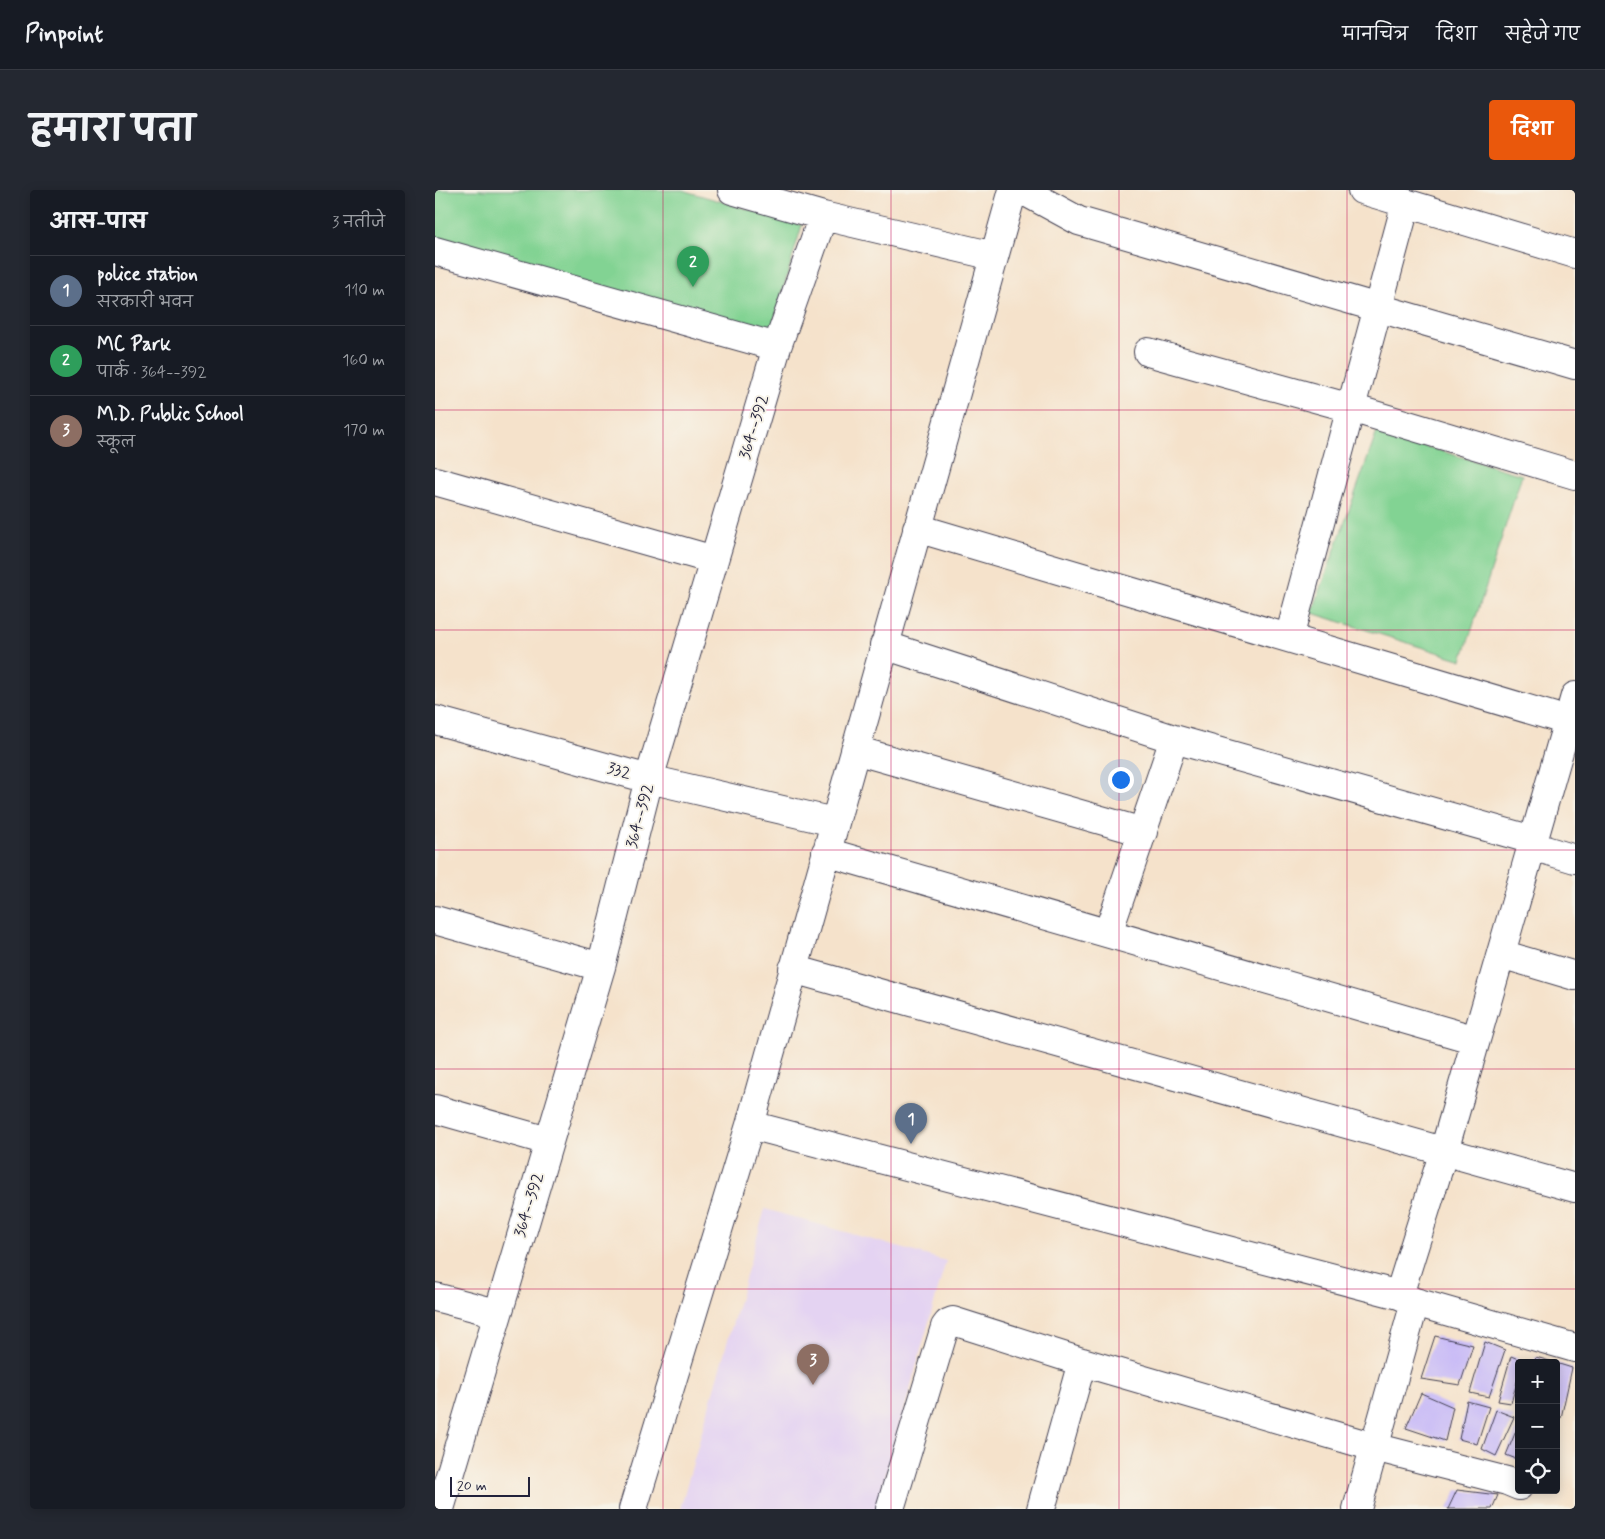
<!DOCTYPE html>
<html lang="hi">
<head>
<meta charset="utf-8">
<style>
	body { margin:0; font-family:Mynerve,"Playpen Sans Deva",sans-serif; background:#242831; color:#f1f3f6 }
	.controls { position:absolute; right:15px; bottom:15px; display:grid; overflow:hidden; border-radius:5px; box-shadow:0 2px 12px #0003 }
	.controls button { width:45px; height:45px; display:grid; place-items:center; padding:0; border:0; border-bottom:1px solid #363941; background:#171b24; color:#f1f3f6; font:25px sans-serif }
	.scale { position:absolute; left:15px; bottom:12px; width:80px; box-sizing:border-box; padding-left:5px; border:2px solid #22223b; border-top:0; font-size:14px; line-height:18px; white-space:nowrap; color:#22223b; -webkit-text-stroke:4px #f7f3e8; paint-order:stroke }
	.you { position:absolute; left:685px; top:589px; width:18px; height:18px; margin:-12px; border:4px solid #fff; border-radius:50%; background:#1a73e8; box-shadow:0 0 0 8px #1a73e833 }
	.badge { display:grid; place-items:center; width:32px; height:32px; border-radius:50%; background:#ea580c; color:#fff; font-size:16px; font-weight:700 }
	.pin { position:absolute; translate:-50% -41px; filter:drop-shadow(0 1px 2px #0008) }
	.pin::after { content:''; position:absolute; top:26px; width:18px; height:15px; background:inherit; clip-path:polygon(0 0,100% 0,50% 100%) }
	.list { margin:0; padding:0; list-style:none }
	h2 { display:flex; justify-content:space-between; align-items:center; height:65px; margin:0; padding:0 20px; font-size:21px }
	h2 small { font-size:16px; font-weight:400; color:#9ea1a6 }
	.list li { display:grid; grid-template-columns:32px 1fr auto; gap:15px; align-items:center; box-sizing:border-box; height:70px; padding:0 20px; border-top:1px solid #363941 }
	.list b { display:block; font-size:19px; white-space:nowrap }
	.list p { margin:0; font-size:16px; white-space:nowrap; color:#9ea1a6 }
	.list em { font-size:16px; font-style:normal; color:#9ea1a6 }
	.icon { flex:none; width:28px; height:28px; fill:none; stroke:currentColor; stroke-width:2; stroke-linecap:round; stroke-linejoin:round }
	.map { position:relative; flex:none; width:1140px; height:1319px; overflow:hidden; border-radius:5px }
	header { display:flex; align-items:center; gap:30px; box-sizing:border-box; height:70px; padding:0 25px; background:#171b24; border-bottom:1px solid #363941 }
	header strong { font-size:24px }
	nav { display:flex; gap:28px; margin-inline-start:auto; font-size:18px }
	.intro { display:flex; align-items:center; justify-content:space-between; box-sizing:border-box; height:120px; padding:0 30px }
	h1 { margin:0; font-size:35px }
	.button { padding:12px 22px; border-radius:5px; background:#ea580c; color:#fff; font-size:18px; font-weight:700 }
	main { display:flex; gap:30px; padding:0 30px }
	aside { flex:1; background:#171b24; border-radius:5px; box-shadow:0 2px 12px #0003 }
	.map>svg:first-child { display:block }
</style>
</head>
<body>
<header>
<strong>Pinpoint</strong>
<nav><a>मानचित्र</a><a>दिशा</a><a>सहेजे गए</a></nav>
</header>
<div class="intro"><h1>हमारा पता</h1><a class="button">दिशा</a></div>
<main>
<aside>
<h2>आस-पास<small>3 नतीजे</small></h2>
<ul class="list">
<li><span class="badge" style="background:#5c6f8a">1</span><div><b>police station</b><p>सरकारी भवन</p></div><em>110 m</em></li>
<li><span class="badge" style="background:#2e9e5b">2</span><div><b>MC Park</b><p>पार्क · 364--392</p></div><em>160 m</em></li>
<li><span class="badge" style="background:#8d6e63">3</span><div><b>M.D. Public School</b><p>स्कूल</p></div><em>170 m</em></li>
</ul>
</aside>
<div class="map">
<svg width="1140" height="1319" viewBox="0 0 1140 1319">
	<rect width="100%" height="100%" fill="#f7f3e8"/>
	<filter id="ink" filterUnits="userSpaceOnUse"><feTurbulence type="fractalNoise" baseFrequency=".02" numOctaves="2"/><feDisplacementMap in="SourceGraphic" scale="10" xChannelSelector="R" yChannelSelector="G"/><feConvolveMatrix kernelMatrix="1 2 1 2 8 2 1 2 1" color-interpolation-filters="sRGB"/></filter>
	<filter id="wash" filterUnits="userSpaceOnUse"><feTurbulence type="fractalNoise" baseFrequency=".0096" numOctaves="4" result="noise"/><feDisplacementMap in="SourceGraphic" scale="20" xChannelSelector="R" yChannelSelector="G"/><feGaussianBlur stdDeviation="1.12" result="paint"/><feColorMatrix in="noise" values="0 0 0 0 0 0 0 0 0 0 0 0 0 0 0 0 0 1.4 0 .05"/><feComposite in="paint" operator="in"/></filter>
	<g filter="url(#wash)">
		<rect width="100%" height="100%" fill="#f5e2cb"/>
		<path fill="#e4d3f2" d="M330,1019L511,1071L441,1319H245Z"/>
		<path fill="#82d393" stroke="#527a67" d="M0,0H247L367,35L335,144L0,50Z
			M942,242L1087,285L1027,470L877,423Z"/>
		<g id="blocks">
			<path fill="#c7b9f7" d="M1000,1146L1038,1155L1025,1195L986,1189Z
				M1050,1152L1070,1160L1054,1207L1035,1203Z
				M1076,1166L1088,1171L1087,1173H1084V1185L1076,1213L1063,1211Z
				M1101,1167L1118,1172V1173H1099Z
				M1121,1173L1137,1178L1126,1228L1121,1227Z
				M986,1203L1018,1217L1010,1251L971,1238Z
				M1032,1211L1054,1217L1042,1254L1024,1249Z
				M1061,1220L1079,1227L1061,1266L1047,1259Z
				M1084,1234V1270L1071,1265Z
				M1022,1300L1063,1305L1057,1319H1013Z"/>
		</g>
	</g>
	<g filter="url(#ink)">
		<use href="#blocks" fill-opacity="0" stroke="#423f51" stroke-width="1"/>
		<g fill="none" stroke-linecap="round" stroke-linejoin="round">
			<defs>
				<path id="minor" d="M587,0L644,31L1140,175
					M927,0L1140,64
					M388,26L559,66
					M0,61L342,157
					M713,162L916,218L1140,285
					M0,291L279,370
					M482,338L1140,533
					M854,448L971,13
					M449,455L739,549L673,743
					M0,530L214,589L399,632
					M739,549L1098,650
					M420,560L708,642
					M1097,656L1140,669
					M391,662L1041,850
					M0,730L166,777
					M1066,764L1140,786
					M358,779L1140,998
					M0,919L113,951
					M315,935L964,1105L980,1112L1140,1158
					M964,1105L1009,961L1140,506
					M0,1107L62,1123
					M5,1319L166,777L214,589L279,370L342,157L388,26L297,0
					M198,1319L315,935L578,0
					M455,1319L510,1137L513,1133L518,1131L647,1172L939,1257L1072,1291L1084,1296
					M606,1319L647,1172
					M922,1319L980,1112"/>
			</defs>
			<use href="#minor" stroke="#423f51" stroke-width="30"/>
			<use href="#minor" stroke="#fff" stroke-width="28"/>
		</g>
	</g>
	<path fill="none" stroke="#c2185b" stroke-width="1" stroke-opacity="0.55" d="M228,0V1319M456,0V1319M684,0V1319M912,0V1319M0,220H1140M0,440H1140M0,660H1140M0,879H1140M0,1099H1140"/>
	<g text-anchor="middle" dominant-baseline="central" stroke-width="4" stroke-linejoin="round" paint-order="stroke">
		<g font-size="16" fill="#22223b" stroke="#f7f3e8">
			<text transform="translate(319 237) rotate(-73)">364--392</text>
			<text transform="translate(184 581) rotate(16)">332</text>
			<text transform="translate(205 626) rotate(-75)">364--392</text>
			<text transform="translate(94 1015) rotate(-73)">364--392</text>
		</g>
	</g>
</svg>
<div class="controls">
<button>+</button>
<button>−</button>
<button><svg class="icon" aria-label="locate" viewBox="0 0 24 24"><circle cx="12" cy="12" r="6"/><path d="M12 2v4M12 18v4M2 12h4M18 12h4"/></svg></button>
</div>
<div class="scale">20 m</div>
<div class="you"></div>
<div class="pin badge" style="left:476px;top:954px;background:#5c6f8a">1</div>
<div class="pin badge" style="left:258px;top:97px;background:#2e9e5b">2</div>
<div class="pin badge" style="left:378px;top:1195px;background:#8d6e63">3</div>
</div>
</main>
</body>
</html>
